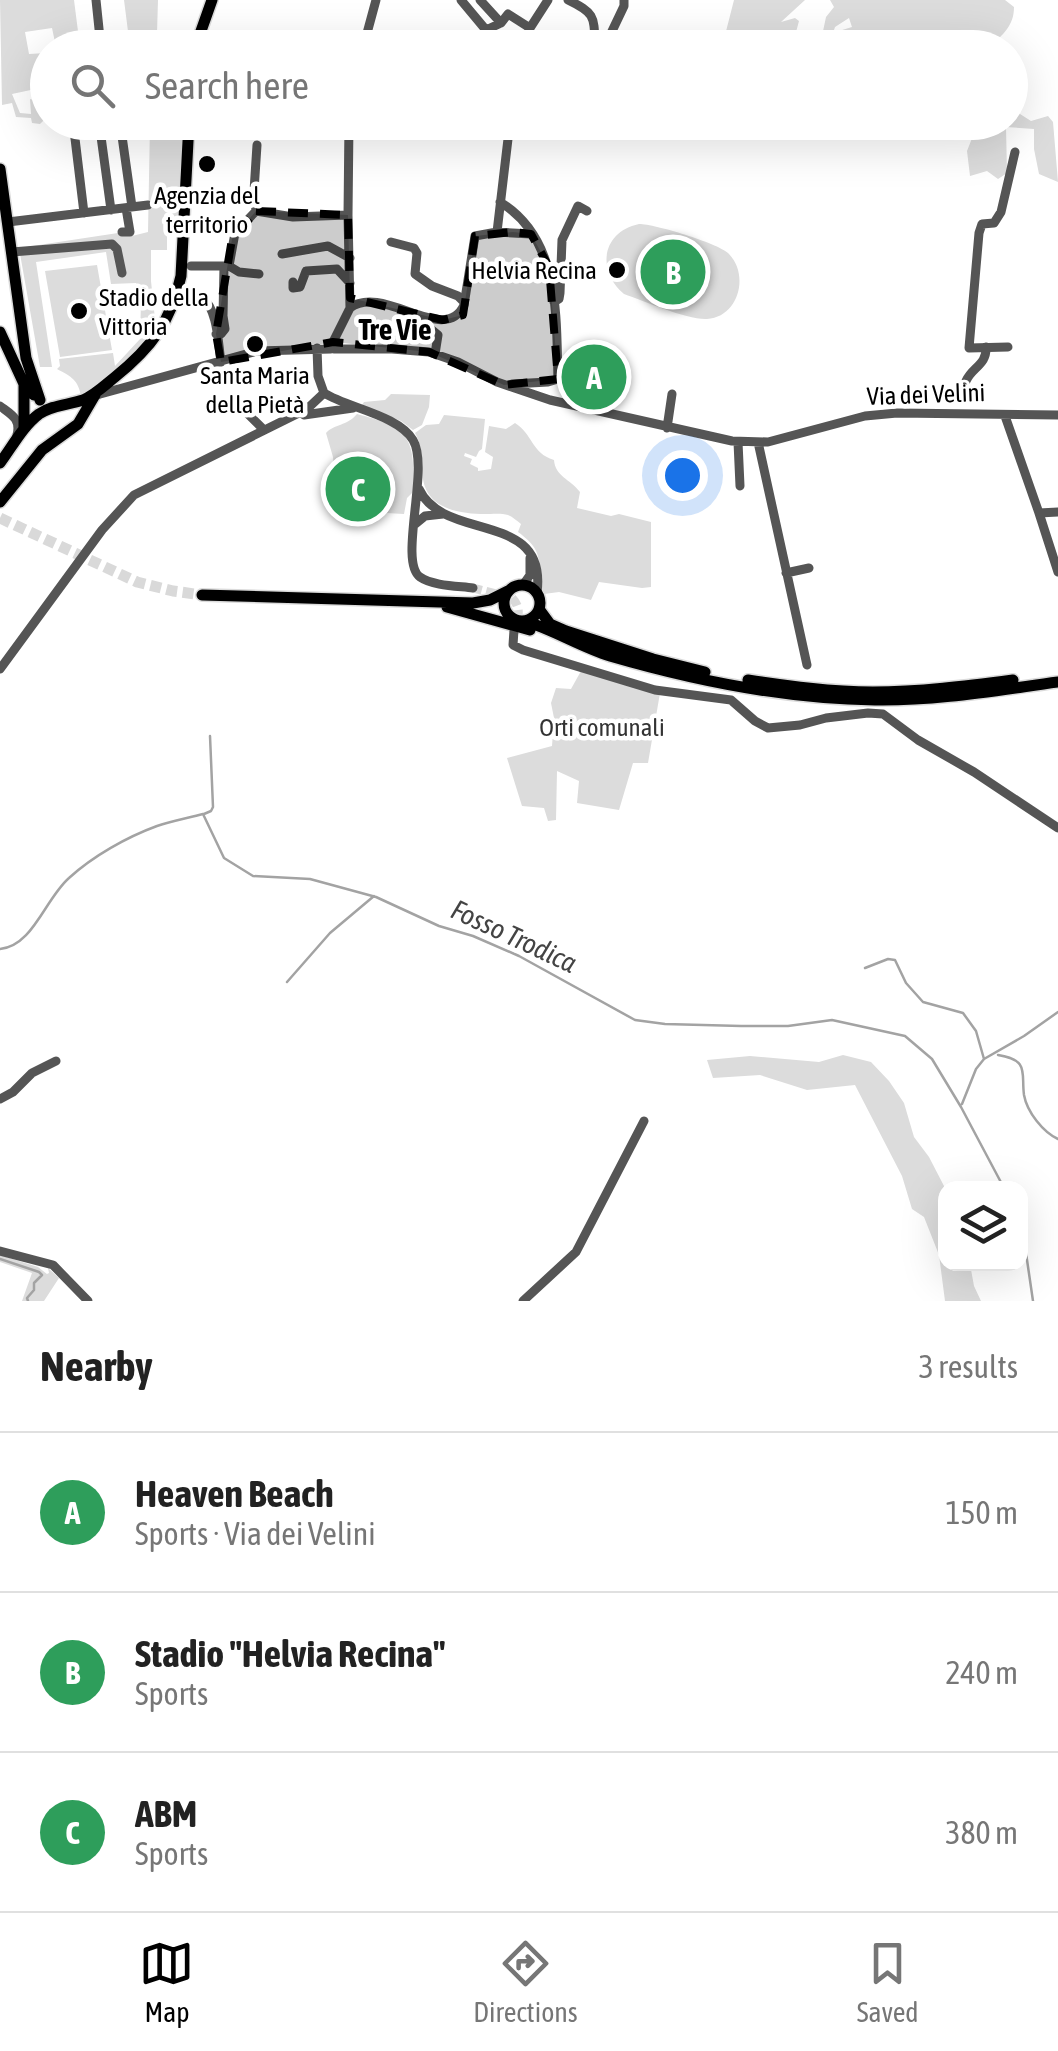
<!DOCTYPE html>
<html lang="en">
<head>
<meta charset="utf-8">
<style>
	body { margin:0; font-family:"Asap Condensed",sans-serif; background:#f2f2f2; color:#222 }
	.controls { position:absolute; right:30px; bottom:30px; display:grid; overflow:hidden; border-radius:20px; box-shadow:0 10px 40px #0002 }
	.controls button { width:90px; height:90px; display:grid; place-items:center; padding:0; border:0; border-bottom:2px solid #e0e0e0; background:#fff; color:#222; font:50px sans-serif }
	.you { position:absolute; left:682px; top:475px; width:35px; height:35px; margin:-25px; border:8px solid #fff; border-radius:50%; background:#1a73e8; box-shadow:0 0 0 15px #1a73e833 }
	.badge { display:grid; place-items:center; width:65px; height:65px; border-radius:50%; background:#000; color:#fff; font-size:32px; font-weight:700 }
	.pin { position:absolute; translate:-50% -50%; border:5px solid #fff; box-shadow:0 2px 10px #0006 }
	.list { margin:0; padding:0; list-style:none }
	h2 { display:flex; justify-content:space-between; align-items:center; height:130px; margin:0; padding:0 40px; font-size:42px }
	h2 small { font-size:32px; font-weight:400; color:#767676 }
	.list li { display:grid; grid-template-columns:65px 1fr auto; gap:30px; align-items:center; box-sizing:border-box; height:160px; padding:0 40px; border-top:2px solid #e0e0e0 }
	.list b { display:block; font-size:38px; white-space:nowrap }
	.list p { margin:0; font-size:32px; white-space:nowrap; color:#767676 }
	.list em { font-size:32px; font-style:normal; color:#767676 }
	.icon { flex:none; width:55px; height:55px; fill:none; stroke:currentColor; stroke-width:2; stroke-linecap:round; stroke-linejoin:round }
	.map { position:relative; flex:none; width:1058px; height:1301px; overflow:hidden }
	.search { position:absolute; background:#fff; box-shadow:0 10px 40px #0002; left:30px; right:30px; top:30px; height:110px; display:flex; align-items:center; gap:25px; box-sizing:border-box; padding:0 35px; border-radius:55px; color:#767676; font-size:38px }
	.sheet { height:610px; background:#fff }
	nav { display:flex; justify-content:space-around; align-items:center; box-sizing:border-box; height:140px; border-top:2px solid #e0e0e0; background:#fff; font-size:28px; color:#767676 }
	nav a { display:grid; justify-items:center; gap:5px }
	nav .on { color:#000 }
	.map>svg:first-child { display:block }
</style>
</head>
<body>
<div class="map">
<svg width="1058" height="1301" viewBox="0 0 1058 1301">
	<rect width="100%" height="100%" fill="#fff"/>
	<path fill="#dcdcdc" d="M0,0H74L80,47H56L52,28L25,32L29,54L47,53V73L40,74V88L12,94L20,113L31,114L30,99L47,104V117L40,124L32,123L31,118L16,117L12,103L2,105Z
		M124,0H158L157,33L166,47H130Z
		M734,0H805L781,22L795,18L799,21L792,47H758L756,40L747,47H722Z
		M830,0H1005L1014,7C1014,26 1003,34 990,47H892L894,42L890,38L883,36L880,47H847L837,38L839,31L852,27L849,18L835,27L832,36L829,31L822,36L826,17L834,7Z
		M1011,101L1020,114L1031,121L1048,116L1053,122L1058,182L1039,174L1034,149V129L1006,127L1007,173L998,179L987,171L970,176L967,151L978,123L1010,122Z
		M150,123H185L179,232H167V250H151V281L156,329L146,346L103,383L81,396C78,380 72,377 57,369L60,366L59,359L113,353L115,366L140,339L141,302L136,283L111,284L106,252L36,262L52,367H40L19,248L118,233L119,235L132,236L148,232Z
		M639,224C655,224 717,243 728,253C750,274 739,317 707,319C687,320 644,301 624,294C596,270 602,232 639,224Z
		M97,265L112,350L60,357L45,271Z
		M588,349L617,360L603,400L570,394Z
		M391,394L430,395L429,407L422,425L413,430L401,421L362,405L364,402L385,400Z
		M357,414C412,428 415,440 413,492L407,498L404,514L331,510L328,486L330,471L334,469L333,457L326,433C334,424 347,426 357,414Z
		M444,415L485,419L482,449L479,451L476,457L465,453L464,456L472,459L470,464L478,468V471L491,469L493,457L485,452L489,426L506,429L515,423C533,434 531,453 554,460C555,476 570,479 580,492L577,508L611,516L619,514L651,522V587L642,588L599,582L591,600L559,592L544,594C533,565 550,555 518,532L521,524C517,521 513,517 508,515C502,513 492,514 485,514C466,514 439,511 428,493C417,475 427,454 415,433L426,425L439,424Z
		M581,671L660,693L648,763H633L619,810L577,803L579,781L557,771L556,820L548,821L544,808L522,806L507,758L552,746L554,718L551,703L556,688L571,689Z
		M843,1055L871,1062L889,1081L904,1103L914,1137L929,1157L944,1186L946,1264H970L974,1286L981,1301H945L939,1255L924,1217L912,1209L902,1176L855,1085L807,1090L760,1075L713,1078L707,1060L750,1056L819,1062Z
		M0,1255L38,1267L47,1274L49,1273L48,1268L59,1278L44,1301H22L32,1273L0,1262Z"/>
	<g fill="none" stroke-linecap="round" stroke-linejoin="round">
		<path stroke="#a3a3a3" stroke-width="2.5" d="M204,814L211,811L213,807L210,736
			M0,949C33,946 45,899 69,878C93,856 127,837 157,826C172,821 188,818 203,814L224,858L253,876L310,879L376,897L439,926L473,936L519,956L635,1020L665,1024L741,1026H788L832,1020L905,1036L932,1059L961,1107L1004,1188
			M865,968L888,959L895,960L906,983L923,1002L963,1013L976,1031L984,1059
			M287,982L330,933L374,896
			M998,1055C1030,1060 1021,1073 1024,1095C1027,1112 1043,1132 1058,1139
			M962,1104L976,1069L984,1059L1024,1036L1058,1012
			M1020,1234L1026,1253L1033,1301
			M0,1259L39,1272L42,1275L34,1283V1290L27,1298L28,1301"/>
		<path stroke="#d9d9d9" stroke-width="9" stroke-dasharray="9 4.5" stroke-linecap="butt" d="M473,588L512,598C522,608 518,618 514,630"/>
		<path stroke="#d9d9d9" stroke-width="11" stroke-dasharray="11 5.5" stroke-linecap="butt" d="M0,518L137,582L173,591L202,595"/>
		<defs>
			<path id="major" d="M195,48L212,0
				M0,169L26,358L40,400
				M0,332L24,384L34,395
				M24,429V383
				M0,463C12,447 23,426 39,414C52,405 68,405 83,400C95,395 105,385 115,377C151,348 171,322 181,276L189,122
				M0,502L42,450L78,424L95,395
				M504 603a18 18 0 1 1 36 0a18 18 0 1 1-36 0Z
				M202,595L473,603L490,600L508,591
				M447,607L530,630
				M539,609L550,624L566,631L653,659L705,672
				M525,621C554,630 581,647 610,656C696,681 785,699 875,700C936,701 998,690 1058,682
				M748,680C789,686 831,692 873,692C919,692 967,686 1013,680"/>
		</defs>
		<use href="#major" stroke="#dbdbdb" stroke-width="14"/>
		<path stroke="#555" stroke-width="9" d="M96,0L101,48
			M461,0L486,30
			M480,0L501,23
			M568,0C595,13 594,16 595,45L601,48
			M363,48L376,0
			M474,48L486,30L501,23L508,14L530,28
			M522,48L530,28L548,0
			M604,48L624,6V0
			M73,122L84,213
			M99,122L111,210
			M120,122L132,207
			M295,122L348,135
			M412,122H416
			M500,202C561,239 556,317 558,379L548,382L512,384
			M256,211L254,191L257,145
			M8,222L148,205
			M122,232H130L126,208
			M497,232L510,122
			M391,242L414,248L417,253L415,274L432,286L458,296L464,302
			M12,252L112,244L117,249L122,273
			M282,254L328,246L350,258
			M191,266H229L239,272L259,274
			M229,266L235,233L256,211L293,217L348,215
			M293,282V288L300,287L306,271L337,269L350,283
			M178,288C186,290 196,291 202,297C218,310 218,343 221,362
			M554,302L559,299L560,293L562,240L578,206L587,211
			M350,308C383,283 445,347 464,305L475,236L497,232L531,234
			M416,317L438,335L435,354
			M216,334H221L225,329L223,316L224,266
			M333,342L350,308L348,215L349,122
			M1008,347L969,348L979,233L982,224L994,223L1001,212L1015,152
			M317,348L318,376L324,393C348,408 398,415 413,440C430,468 398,562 420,577C433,586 458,586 473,588
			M334,349H392L429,352L458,362L497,382L550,400L732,441L768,442L865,416L897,413L1058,415
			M966,381C972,367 987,365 986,347
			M93,396L257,351L331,349
			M236,402L264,430
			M0,406C12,415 21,419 17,435
			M304,415L353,408
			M1005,416L1039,513L1058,512
			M667,428L672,394
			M738,442L740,486
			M758,442L807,665
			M419,489C444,543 548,509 537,593
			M1039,513L1058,572
			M414,525L425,516L443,514
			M786,573L809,568
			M523,585L530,575V558
			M514,630L513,645L523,650L655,690L731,700L755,721L768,728L800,725L826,718L868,713L883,714L918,740L974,772L1058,828
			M0,669L102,530L134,495L307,409L324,393
			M0,1099L13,1092L32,1073L56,1061
			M0,1251L53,1265L88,1301
			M523,1301L576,1252L644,1121"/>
		<use href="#major" stroke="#000" stroke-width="11"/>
	</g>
	<path fill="#000" fill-opacity="0.2" stroke="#000" stroke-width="8" stroke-dasharray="20 12" stroke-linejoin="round" d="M256,211L348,215L350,298L443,320L463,315L475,236L513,232L531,234L549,267L558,379L504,385L429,352L333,342L221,362L216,334L232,239Z"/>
	<g fill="#000" stroke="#fff" stroke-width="4">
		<circle cx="207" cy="164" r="10"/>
		<circle cx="617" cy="270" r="10"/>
		<circle cx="79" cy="311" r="10"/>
		<circle cx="255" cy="344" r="10"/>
	</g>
	<g text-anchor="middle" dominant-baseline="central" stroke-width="9" stroke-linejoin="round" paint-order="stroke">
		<g font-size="25" fill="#000" stroke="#fff">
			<text x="207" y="195">Agenzia del<tspan x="207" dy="29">territorio</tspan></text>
			<text x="597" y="270" text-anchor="end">Helvia Recina</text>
			<text x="99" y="297" text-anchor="start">Stadio della<tspan x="99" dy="29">Vittoria</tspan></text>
			<text x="255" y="375">Santa Maria<tspan x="255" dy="29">della Pietà</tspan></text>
		</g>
		<g font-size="25" fill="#000" stroke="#fff">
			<text transform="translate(926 394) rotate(-2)">Via dei Velini</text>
		</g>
		<g font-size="25" fill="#333" stroke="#fff">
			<text x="602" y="727">Orti comunali</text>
		</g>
		<g font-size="28" font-style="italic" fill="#444" stroke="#fff">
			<text transform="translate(514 936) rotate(25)">Fosso Trodica</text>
		</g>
		<g font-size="30" font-weight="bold" fill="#000" stroke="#fff">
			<text x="395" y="329">Tre Vie</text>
		</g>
	</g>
</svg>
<div class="controls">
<button><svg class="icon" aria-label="layers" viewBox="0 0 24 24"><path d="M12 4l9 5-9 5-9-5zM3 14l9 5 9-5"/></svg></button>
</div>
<div class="you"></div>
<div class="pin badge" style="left:594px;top:377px;background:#2e9e5b">A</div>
<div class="pin badge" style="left:673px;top:272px;background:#2e9e5b">B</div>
<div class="pin badge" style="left:358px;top:489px;background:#2e9e5b">C</div>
<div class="search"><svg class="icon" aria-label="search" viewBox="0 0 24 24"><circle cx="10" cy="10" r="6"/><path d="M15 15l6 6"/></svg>Search here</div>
</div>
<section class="sheet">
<h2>Nearby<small>3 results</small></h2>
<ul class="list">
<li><span class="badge" style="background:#2e9e5b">A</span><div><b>Heaven Beach</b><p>Sports · Via dei Velini</p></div><em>150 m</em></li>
<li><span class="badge" style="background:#2e9e5b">B</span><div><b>Stadio &quot;Helvia Recina&quot;</b><p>Sports</p></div><em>240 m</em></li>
<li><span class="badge" style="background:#2e9e5b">C</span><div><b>ABM</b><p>Sports</p></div><em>380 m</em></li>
</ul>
</section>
<nav>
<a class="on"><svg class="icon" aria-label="map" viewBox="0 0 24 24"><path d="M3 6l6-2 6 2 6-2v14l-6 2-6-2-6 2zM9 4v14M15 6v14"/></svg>Map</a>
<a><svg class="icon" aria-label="directions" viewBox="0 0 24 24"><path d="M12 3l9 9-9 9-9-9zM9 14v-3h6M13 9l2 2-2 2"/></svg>Directions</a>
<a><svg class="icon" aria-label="saved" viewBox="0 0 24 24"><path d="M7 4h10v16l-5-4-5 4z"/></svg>Saved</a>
</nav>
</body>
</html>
